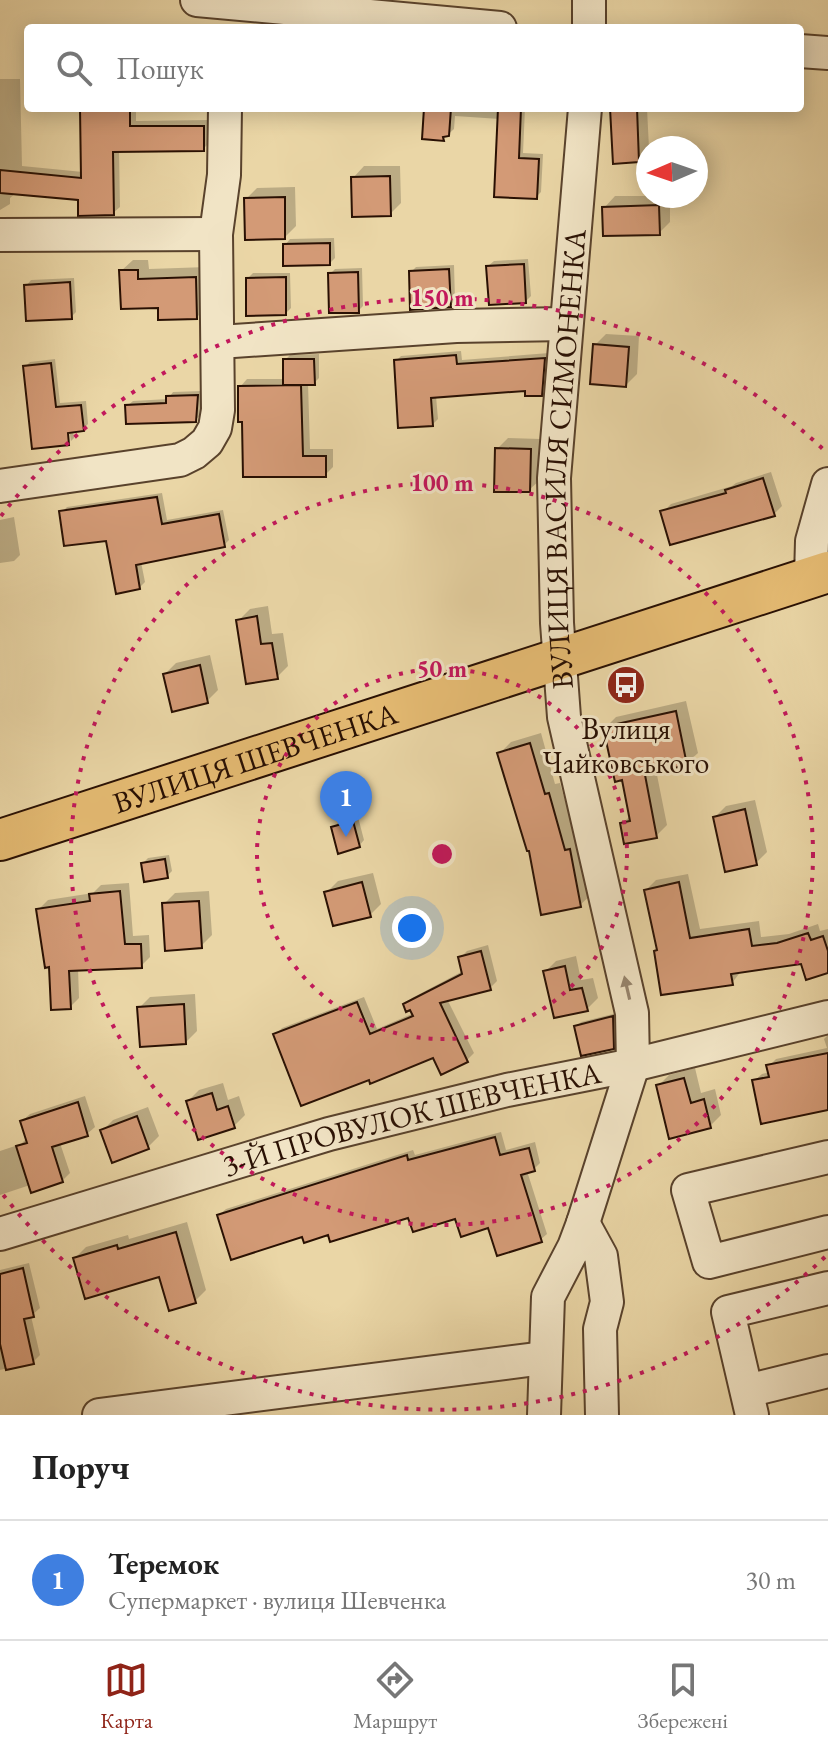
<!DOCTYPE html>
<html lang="uk">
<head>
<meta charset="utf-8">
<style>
	body { margin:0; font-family:"EB Garamond",serif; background:#f2f2f2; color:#222 }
	.compass { position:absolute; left:636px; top:136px; width:72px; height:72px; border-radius:50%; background:#fff; box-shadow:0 4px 20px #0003; rotate:268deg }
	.you { position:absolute; left:412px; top:928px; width:28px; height:28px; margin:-20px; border:6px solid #fff; border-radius:50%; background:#1a73e8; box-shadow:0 0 0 12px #1a73e833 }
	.badge { display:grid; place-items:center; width:52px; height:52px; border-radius:50%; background:#8f2418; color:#fff; font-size:26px; font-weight:700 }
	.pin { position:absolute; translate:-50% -66px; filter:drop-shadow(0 2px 4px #0008) }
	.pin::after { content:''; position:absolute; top:42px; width:28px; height:24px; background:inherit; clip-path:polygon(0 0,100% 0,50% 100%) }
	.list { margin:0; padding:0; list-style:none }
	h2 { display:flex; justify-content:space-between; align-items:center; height:104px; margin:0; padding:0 32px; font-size:34px }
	h2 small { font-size:26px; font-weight:400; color:#767676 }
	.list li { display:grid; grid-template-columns:52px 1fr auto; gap:24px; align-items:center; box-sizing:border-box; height:120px; padding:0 32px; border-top:2px solid #e0e0e0 }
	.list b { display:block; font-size:30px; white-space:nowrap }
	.list p { margin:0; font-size:26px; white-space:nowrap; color:#767676 }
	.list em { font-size:26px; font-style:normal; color:#767676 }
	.icon { flex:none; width:44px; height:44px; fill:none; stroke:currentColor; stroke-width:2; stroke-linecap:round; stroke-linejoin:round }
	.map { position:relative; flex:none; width:828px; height:1415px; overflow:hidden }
	.search { position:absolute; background:#fff; box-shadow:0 4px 20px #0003; left:24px; right:24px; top:24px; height:88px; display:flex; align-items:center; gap:20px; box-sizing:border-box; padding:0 28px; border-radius:8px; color:#767676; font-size:30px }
	.sheet { height:224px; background:#fff }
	nav { display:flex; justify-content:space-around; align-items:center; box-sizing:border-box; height:112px; border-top:2px solid #e0e0e0; background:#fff; font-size:22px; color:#767676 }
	nav a { display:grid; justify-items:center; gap:4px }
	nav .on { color:#8f2418 }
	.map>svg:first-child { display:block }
</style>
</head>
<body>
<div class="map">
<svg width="828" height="1415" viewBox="0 0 828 1415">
	<rect width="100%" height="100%" fill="#ead6a6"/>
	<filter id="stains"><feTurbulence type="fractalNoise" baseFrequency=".0025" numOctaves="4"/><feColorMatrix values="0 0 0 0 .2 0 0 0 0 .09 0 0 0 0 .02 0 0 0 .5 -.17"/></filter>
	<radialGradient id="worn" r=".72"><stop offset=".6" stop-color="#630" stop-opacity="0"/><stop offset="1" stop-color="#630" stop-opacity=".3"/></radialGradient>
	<path fill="#0003" d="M0,79H20L22,166L83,172L82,108H136V121L210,120V142L203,149L119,150L120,207L113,213L80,198L17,192L10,198V204L0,210Z
		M426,108H525L523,153L543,154L541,192L536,197L500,119L455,116L454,129L443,139Z
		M612,108H647L649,148L638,160Z
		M364,166H400L401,203L390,214L353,178Z
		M295,187L296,226L285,237L246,199L257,188Z
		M615,196H670V222L659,233L604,208Z
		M334,238L335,258L330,263L285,245L290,239Z
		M528,259L531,296L526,301L488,266L494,261Z
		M133,260H148L149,269L207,267L208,306L197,317L160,306L121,271Z
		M454,265L455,300L450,305L411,272L416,267Z
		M362,268L363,306L358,311L330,274L335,269Z
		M253,273H290L291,308L286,313L248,278Z
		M74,278L76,312L71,317L26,286L31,280Z
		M606,334L639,336L637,374L626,385L595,345Z
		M461,351L462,360L549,353L546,389L541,394L527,389L436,396L438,419L433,424L396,361L401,356Z
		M319,354V378L314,383H308L310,449H333V467L325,475L244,420L240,387L247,379H285V360L290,355Z
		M55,359L60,403L86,401L88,424L83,429L73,430L74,438L71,441L68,422L65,423L69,443L33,447L25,367L30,362Z
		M202,391L201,415L195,420L127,406L133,401L168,399L173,392Z
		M508,438L541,439V479L529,490L497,449Z
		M771,472L782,506L774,514L663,512L671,504L732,486L736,483Z
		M162,493L167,520L223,510L229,540L224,545L141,562L145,582L140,587L108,538L62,512L67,507Z
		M14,517L20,555L14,561L0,563V520Z
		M268,606L272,634L283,633L288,666L277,677L239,620L250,609Z
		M210,655L218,690L207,701L165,674L176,663Z
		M686,701L698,753L686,764L656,770L667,825L656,836L622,824L631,815L624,778L605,728L616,717Z
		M541,733L555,784L560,783L592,894L580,905L531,848L500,753L511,742Z
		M755,800L767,852L756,863L715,817L726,806Z
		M358,817L364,840L359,846L333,828L338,823Z
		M169,855L172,871L167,876L143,863L148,858Z
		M373,873L381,904L370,915L327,892L338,881Z
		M688,874L700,929L759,921L761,937L789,934L818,924L820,931L828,929V971L802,962L742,970L732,983L658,949L646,890L656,880Z
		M129,883L133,936L149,935L150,957L141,966L78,968L79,998L70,1007L38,910L48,900L93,893L101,885Z
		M209,891L212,935L201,946L164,904L175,893Z
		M488,945L497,981L490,988L447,999L474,1053L467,1060L275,1035L282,1028L364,997L377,1029L414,1013L406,1005L412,998L463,971L460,958L467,951Z
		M576,956L581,980L593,978L598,998L587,1009L545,972L556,961Z
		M195,994L197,1031L186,1042L139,1008L150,997Z
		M617,1013L618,1042L613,1048L576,1027L581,1022Z
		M828,1035V1093L754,1081L762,1074L770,1072L769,1066L776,1059L827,1048L824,1039Z
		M695,1068L701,1093L715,1089L721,1115L710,1126L658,1086L669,1075Z
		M223,1083L228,1100L239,1096L245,1115L234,1126L188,1101L199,1090Z
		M85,1096L95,1127L87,1134L60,1143L70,1173L62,1181L30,1185L0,1195V1151L21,1144L26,1139L22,1121L30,1114Z
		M148,1107L159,1136L148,1147L102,1131L113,1120Z
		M501,1132L506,1150L535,1142L540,1163L534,1169L527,1171L547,1234L540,1240L457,1216L409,1215L329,1233L303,1235L219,1215L226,1209L413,1150L415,1155Z
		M187,1222L206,1290L195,1301L161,1274L75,1258L86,1247L128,1235L129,1239Z
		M29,1263L40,1308L31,1316L40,1355L33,1362L0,1370V1270Z"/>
	<path fill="#d39a76" stroke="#291003" stroke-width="2" d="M80,108H130V126H204V151L113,152L114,215L78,216V200L0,193V170L81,178Z
		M424,108H451L449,136L443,137L444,141L422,139Z
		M498,108H521L519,158L539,159L537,199L494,197Z
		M610,108H637L639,162L613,164Z
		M390,176L391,216L352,217L351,177Z
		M285,197V239L245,240L244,198Z
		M659,205L660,235L603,236L602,207Z
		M330,243V265L283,266V244Z
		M524,264L526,303L489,305L486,266Z
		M449,269L451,307L410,310L409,271Z
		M119,270H138V279L196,277L197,319L158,320V308L121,309Z
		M358,272L359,313H329L328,273Z
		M286,277V315L246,316V278Z
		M70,282L72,319L26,321L24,285Z
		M593,344L629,347L626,387L590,384Z
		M456,355L457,364L545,358L542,396H525V391L431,398L433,426L398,428L394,360Z
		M283,359H314L315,385H283Z
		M51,363L56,407L81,405L84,431L68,433L69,445L32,449L23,366Z
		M301,385L303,456H326V477H243L242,422H238V386Z
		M198,395L196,422L126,424L125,405L166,403V396Z
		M495,448L531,449L530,492H494Z
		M763,478L775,516L670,545L660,511L726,493L725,490Z
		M157,497L162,524L219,514L225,547L136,565L140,589L116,594L106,541L64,546L59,511Z
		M257,616L261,644L272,643L278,679L246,684L236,620Z
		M200,665L208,703L172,712L163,674Z
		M676,711L687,765L645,775L657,838L624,844L620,823L630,821L622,780L615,782L603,727Z
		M530,743L545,794L549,793L565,850L570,849L581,907L541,915L529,851H527L497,753Z
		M745,809L757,865L725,872L713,817Z
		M353,821L360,847L338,854L331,827Z
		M165,859L168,878L144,882L141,863Z
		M362,882L371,917L333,926L324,892Z
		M679,882L690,938L749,929L752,946L777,943L808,933L811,940L823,936L828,951V973L806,980L801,964L731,974L733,985L661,995L654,951L657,950L644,890Z
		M120,891L125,944H141L142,968L69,971L71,1009L51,1010L49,967L45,968L36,909L90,901L89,894Z
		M199,901L202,948L165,951L162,903Z
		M481,951L491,990L440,1003L468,1062L441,1075L433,1058L370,1084L369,1080L301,1106L273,1034L357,1002L370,1034L413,1016L410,1010L406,1012L403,1004L462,974L458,957Z
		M565,966L570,990L582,988L588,1011L554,1018L543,971Z
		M184,1004L186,1044L140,1047L137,1007Z
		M613,1016L614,1049L581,1056L574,1026Z
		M828,1053V1110L761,1124L752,1080L769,1077L766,1065Z
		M684,1078L691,1103L704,1099L711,1128L669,1139L656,1085Z
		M212,1093L217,1110L228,1106L235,1128L198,1140L186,1101Z
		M78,1102L88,1136L52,1147L63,1182L31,1193L16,1146L27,1143L20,1121Z
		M137,1116L149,1149L112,1163L100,1130Z
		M495,1137L500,1155L529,1148L535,1171L521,1175L542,1242L497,1256L488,1228L461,1237L455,1219L413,1232L408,1218L330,1242L328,1235L304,1243L302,1237L231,1260L217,1215L407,1155L408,1160Z
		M176,1232L196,1303L169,1311L159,1277L85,1299L73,1258L117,1245L118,1249Z
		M23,1268L34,1317L24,1319L34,1364L6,1370L0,1344V1274Z"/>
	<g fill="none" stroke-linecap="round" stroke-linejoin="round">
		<defs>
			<g id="minor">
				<path d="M197,0L500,28"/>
				<path d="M589,28V0"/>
				<path d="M800,51L828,53"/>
				<path d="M0,235L216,234"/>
				<path d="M219,342L456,326L566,324"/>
				<path d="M0,486L180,460L194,453L207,442L215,428L218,410L216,234L224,175L225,108"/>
				<path d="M811,577L812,541L828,484"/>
				<path d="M828,1157L688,1190L709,1262L828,1232"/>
				<path d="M583,1223L601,1256L607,1302L600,1329L602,1415"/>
				<path id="s1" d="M0,1234L329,1134L507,1090L633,1065L828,1017"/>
				<path d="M747,1391L828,1371"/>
				<path d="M99,1415L544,1358"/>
				<path id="s2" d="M544,1415L548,1297L574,1247L583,1223L633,1065L632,1013L564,717L557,623L554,478L585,108"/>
				<path d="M752,1415L728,1312L828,1288"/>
			</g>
			<g id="major">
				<path id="s3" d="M0,840L828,572"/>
			</g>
		</defs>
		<use href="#minor" stroke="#59422c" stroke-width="36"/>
		<use href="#major" stroke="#291003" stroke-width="44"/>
		<path stroke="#291003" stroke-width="4" stroke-dasharray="2 4" stroke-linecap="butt" d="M617,672L627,700"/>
		<use href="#minor" stroke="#f1e4c5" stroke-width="32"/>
		<use href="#major" stroke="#e5bb73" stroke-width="40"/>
	</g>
	<defs><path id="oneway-solid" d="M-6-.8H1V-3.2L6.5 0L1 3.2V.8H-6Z" transform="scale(2)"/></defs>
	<use fill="#97856e" href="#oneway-solid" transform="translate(627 988) rotate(-103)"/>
	<g fill="none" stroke="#c2185b" stroke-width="4" stroke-dasharray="4 8">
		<circle cx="442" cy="854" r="185"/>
		<circle cx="442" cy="854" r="371"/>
		<path d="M825 1257A556 556 0 0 1 1 1192M1 516A556 556 0 0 1 825 451"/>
	</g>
	<defs>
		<symbol id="bus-disc" viewBox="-11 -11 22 22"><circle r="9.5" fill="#8f2418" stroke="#f1e4c5"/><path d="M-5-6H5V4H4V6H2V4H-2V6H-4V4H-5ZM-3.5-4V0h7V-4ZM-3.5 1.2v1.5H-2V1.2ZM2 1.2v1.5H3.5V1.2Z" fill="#fff"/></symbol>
	</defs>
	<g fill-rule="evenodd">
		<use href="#bus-disc" x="604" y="663" width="44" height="44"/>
	</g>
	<g text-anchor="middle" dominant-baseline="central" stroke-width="6" stroke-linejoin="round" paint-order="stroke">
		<g font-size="30" fill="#291003" stroke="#f1e4c5">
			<text stroke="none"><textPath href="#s2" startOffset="980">ВУЛИЦЯ ВАСИЛЯ СИМОНЕНКА</textPath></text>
			<text stroke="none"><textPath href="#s3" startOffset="268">ВУЛИЦЯ ШЕВЧЕНКА</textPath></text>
			<text stroke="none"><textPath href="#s1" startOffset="428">3-Й ПРОВУЛОК ШЕВЧЕНКА</textPath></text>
		</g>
		<g font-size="30" fill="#291003" stroke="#f1e4c5">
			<text x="626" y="728">Вулиця<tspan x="626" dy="34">Чайковського</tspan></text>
		</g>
	</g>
	<circle cx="442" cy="854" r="12" fill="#c2185b" stroke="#f1e4c5" stroke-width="4"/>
	<g font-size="24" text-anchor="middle" font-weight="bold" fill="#c2185b" stroke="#f1e4c5" stroke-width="6" stroke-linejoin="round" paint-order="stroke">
		<text x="442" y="306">150 m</text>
		<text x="442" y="491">100 m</text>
		<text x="442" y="677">50 m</text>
	</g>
	<rect width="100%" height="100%" filter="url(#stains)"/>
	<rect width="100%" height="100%" fill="url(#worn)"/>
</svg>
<svg class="compass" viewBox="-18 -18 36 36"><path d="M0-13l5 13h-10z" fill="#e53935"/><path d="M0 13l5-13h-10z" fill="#767676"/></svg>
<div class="you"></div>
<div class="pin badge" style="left:346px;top:837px;background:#3f7fe0">1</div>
<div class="search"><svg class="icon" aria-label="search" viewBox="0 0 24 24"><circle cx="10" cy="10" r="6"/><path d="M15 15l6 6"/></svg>Пошук</div>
</div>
<section class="sheet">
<h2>Поруч<small></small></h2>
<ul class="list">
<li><span class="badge" style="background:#3f7fe0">1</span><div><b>Теремок</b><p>Супермаркет · вулиця Шевченка</p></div><em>30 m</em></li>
</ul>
</section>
<nav>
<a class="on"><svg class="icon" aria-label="map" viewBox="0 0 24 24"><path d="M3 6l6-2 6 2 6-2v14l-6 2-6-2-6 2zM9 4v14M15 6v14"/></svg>Карта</a>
<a><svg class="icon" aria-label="directions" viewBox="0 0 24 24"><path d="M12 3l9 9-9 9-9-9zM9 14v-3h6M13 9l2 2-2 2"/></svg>Маршрут</a>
<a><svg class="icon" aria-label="saved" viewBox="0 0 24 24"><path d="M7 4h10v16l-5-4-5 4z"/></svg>Збережені</a>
</nav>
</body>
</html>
